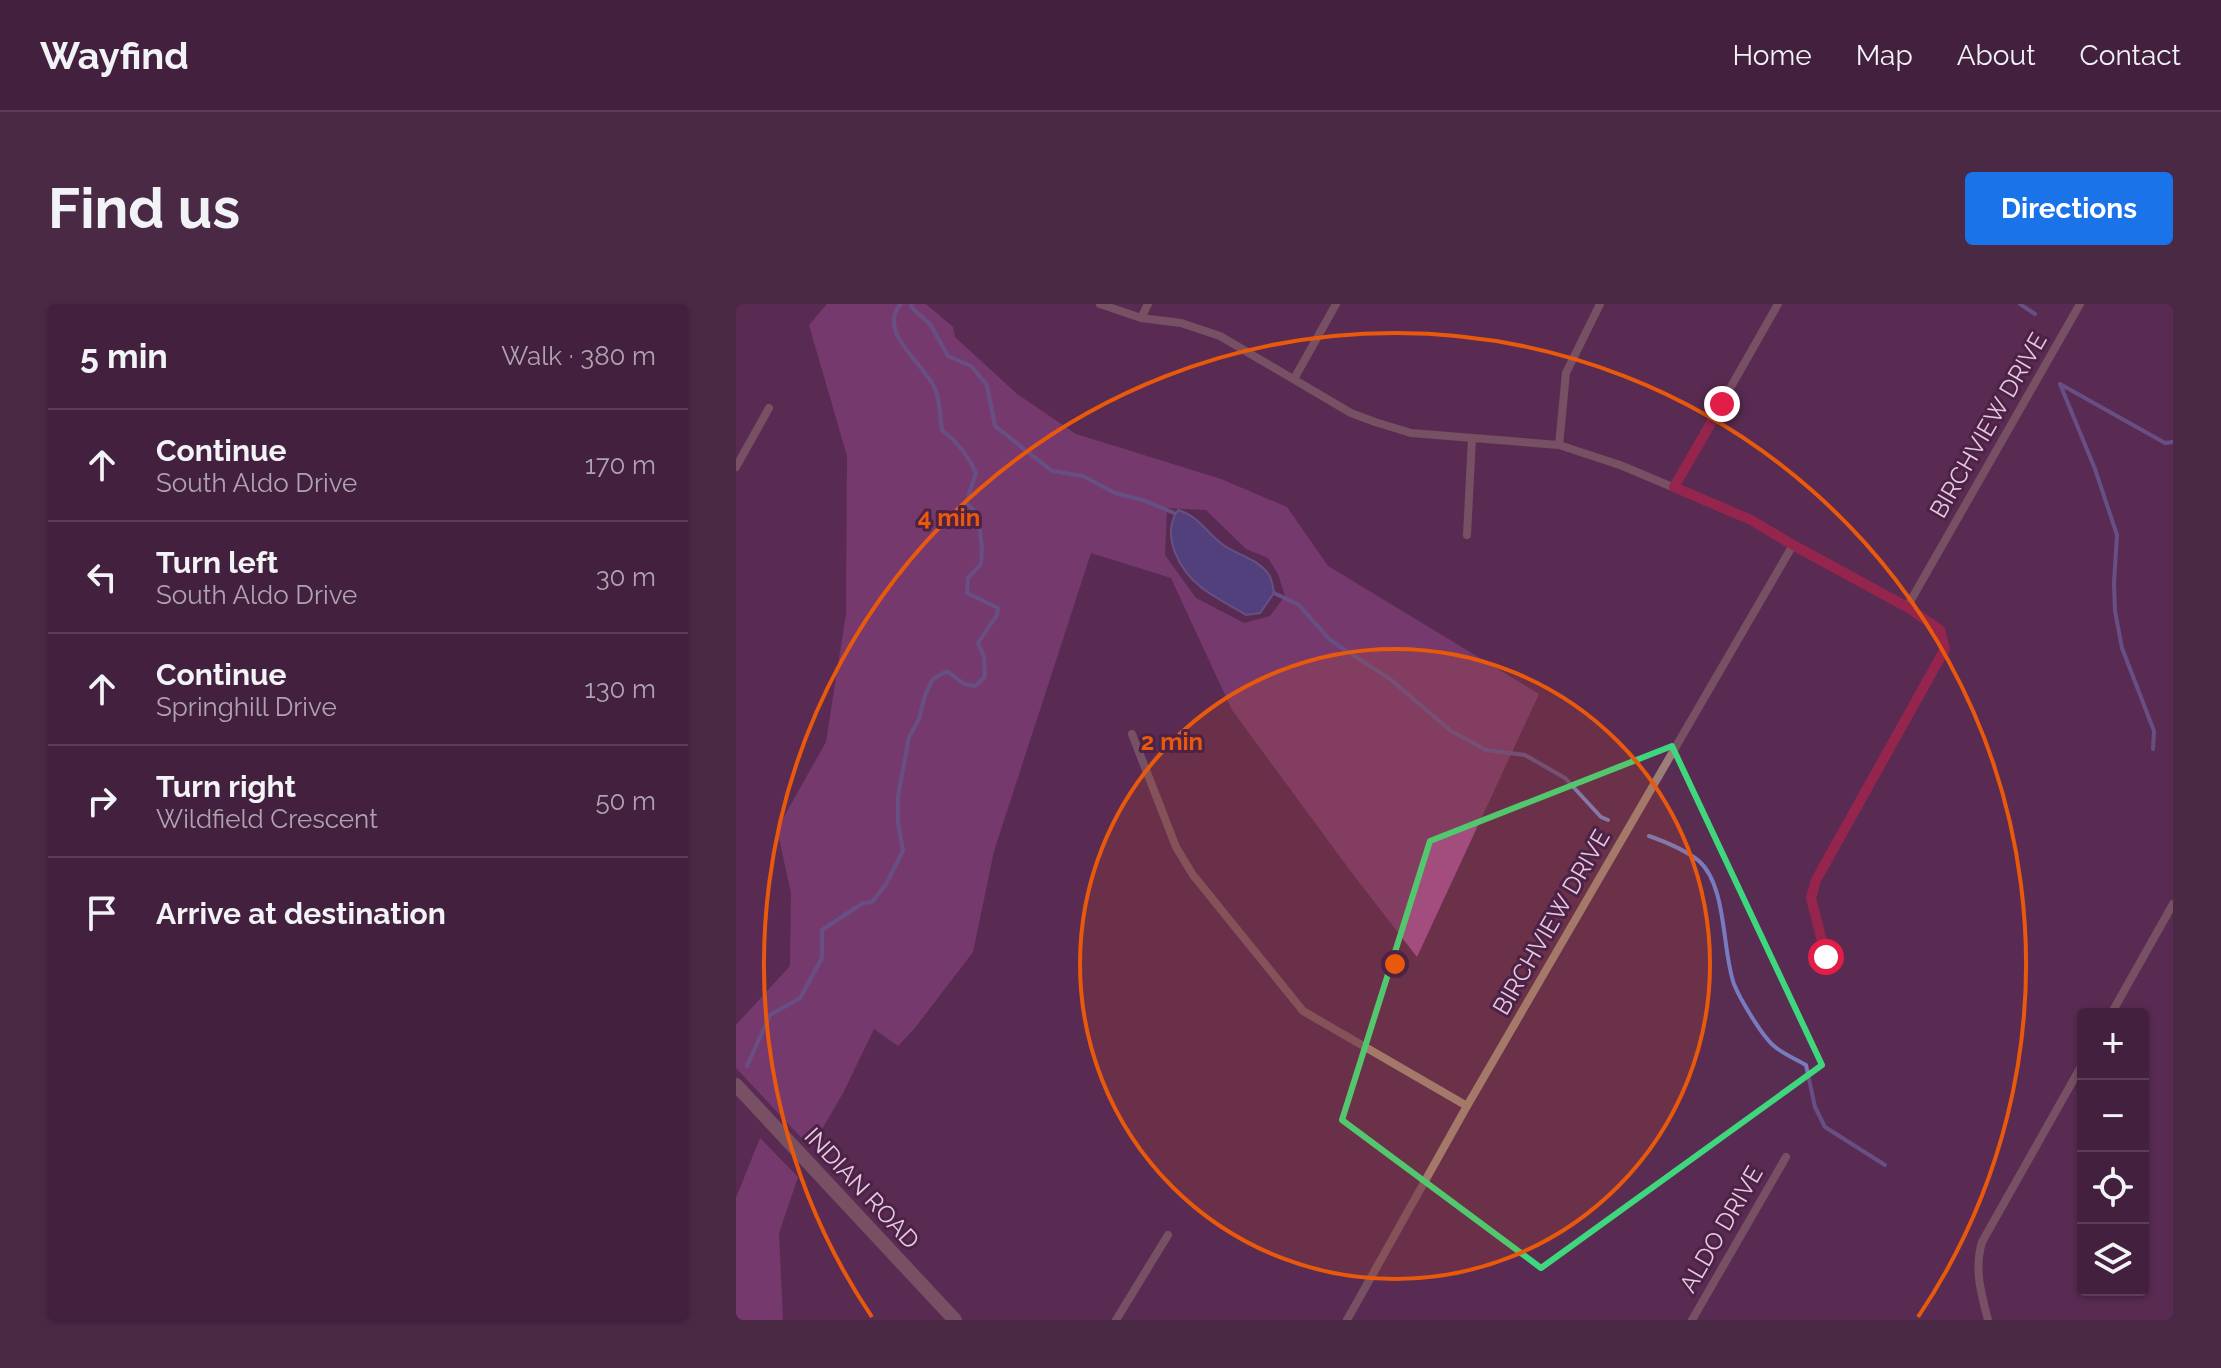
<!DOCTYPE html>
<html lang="en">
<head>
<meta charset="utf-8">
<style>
	body { margin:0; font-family:Raleway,sans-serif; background:#4a2945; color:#f1f3f6 }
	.controls { position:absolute; right:24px; bottom:24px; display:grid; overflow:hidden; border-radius:8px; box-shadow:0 2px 6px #0004 }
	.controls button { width:72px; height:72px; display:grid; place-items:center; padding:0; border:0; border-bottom:2px solid #5b3e58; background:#43213e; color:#f1f3f6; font:40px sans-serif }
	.stop { position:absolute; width:24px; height:24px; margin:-18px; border:6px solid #e11d48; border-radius:50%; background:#fff }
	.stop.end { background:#e11d48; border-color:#fff; box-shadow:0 2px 8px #0008 }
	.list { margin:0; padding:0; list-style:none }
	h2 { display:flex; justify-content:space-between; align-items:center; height:104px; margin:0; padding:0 32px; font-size:34px }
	h2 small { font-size:26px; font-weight:400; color:#afa3b0 }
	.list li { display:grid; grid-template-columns:52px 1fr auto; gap:24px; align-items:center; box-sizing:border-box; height:112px; padding:0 32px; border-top:2px solid #5b3e58 }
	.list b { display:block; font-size:30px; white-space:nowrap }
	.list p { margin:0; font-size:26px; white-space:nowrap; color:#afa3b0 }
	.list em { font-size:26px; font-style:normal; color:#afa3b0 }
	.icon { flex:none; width:44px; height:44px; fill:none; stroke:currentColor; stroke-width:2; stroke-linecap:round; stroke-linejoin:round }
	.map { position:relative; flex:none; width:1437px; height:1016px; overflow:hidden; border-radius:8px }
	header { display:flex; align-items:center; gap:48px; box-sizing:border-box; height:112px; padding:0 40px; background:#43213e; border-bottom:2px solid #5b3e58 }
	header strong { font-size:38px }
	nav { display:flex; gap:44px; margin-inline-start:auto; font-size:28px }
	.intro { display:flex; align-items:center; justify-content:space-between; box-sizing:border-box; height:192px; padding:0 48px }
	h1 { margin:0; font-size:56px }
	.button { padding:20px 36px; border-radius:8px; background:#1a73e8; color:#fff; font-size:28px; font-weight:700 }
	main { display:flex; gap:48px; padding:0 48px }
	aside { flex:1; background:#43213e; border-radius:8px; box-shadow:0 2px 6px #0004 }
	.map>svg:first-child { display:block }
</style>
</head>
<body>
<header>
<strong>Wayfind</strong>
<nav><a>Home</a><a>Map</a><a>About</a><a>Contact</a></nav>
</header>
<div class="intro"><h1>Find us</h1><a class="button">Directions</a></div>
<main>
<aside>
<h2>5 min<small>Walk · 380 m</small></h2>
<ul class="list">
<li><svg class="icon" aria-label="ahead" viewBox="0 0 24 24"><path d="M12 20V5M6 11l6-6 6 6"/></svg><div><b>Continue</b><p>South Aldo Drive</p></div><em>170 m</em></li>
<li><svg class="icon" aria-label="left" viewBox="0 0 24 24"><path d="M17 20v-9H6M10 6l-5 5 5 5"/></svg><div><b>Turn left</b><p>South Aldo Drive</p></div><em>30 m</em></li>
<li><svg class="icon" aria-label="ahead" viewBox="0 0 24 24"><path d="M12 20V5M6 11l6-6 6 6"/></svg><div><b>Continue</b><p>Springhill Drive</p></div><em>130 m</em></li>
<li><svg class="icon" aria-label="right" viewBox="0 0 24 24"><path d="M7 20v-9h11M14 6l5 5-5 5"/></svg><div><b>Turn right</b><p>Wildfield Crescent</p></div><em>50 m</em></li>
<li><svg class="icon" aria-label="arrive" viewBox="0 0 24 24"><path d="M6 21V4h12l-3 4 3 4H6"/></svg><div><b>Arrive at destination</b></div></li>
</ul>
</aside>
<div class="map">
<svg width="1437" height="1016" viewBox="0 0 1437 1016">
	<rect width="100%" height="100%" fill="#592c52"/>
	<path fill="#9a4a8f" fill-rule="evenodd" d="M91,0H190L217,23L219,33L281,90L340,130L485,175L551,203L592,262L803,390L681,653L616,569L496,406L435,274L355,249L258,547L237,648L178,725L162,742L138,725L107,789L75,844L0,764V721L54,662L55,589L41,525L90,438L110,310L111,152L73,21ZM431,204L470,206L510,245L532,254L542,270L549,292L534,312L508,319L460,294L429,251Z
		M24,834L62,873L43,929L47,1016H0V894Z"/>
	<path fill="#4959b0" stroke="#787bbe" stroke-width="2" d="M442,206C464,213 469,227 486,240C500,251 522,254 533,271C536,275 537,283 538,289L524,309L510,311C496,302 479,294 466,284C444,267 424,232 442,206Z"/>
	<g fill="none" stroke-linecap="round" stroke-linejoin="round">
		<path stroke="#787bbe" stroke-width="4" d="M175,0L176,4L194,20L212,52L235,62L251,81L259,122L316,167L347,172L379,189L407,196L438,209
			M1284,0L1299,10
			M1324,80L1359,165L1381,231L1378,279L1379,307L1386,344L1418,427L1417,445
			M1324,80L1429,139L1437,138
			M538,289L563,301L594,336L654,375L715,427L750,446L789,451L829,474L865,513L872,516
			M913,532C930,538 948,545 963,557C991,582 986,647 998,680C1004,695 1026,732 1038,742C1047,750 1060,755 1070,761L1079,803L1089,823L1149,861
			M11,762L34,711L64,694L86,654V626L127,599L136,598L150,580L167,547L162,518V492L173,433L183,415L189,391L197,375L211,367L228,380L239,382L249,373L248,353L242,339L261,311L262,304L231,289L232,274L245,260L246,245L242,210L230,199L240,169C232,151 222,138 206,126C204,114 204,99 200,87C191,61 139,28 165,0"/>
		<path stroke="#9c7e78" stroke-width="8" d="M364,0L405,14L445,19L484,32L615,109L639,118L675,129L823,141L884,161L1015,216L1057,241L1171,303L1204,326L1209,345L1080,576L1075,594L1090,653
			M405,14L412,0
			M558,75L600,0
			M823,141L830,69L864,0
			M0,163L33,104
			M938,183L1042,0
			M731,231L736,135
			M1171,303L1344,0
			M396,430L440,543L457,571L567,707L731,802
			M1375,710L1437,600
			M380,1016L432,931
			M611,1016L731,802L1057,241
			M956,1016L1050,853
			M1252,1016C1245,989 1238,965 1246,938L1347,759"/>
		<path stroke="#9c7e78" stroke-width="14" d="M0,781L219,1016"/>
	</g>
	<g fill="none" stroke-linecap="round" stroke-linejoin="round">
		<path stroke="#e11d48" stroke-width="10" d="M986,100L938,183L1015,216L1057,241L1171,303L1204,326L1209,345L1080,576L1075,594L1090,653"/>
	</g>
	<path d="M0 0H1437V1016H0ZM936,442L1086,761L805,964L606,816L694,537Z" fill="#592c52" fill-opacity=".55" fill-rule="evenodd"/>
	<path fill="none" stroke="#3fd77d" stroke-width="6" stroke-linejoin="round" d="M936,442L1086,761L805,964L606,816L694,537Z"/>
	<circle cx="659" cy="660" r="315" fill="#e8590c" fill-opacity=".12"/>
	<g fill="none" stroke="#e8590c" stroke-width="4">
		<circle cx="659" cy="660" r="315"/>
		<path d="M136 1013A631 631 0 1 1 1182 1013"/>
	</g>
	<g text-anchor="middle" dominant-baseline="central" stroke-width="6" stroke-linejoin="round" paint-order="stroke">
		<g font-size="24" fill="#e6cae0" stroke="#4d2247">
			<text transform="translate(1252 121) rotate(-60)">BIRCHVIEW DRIVE</text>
			<text transform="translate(815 618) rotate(-60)">BIRCHVIEW DRIVE</text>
			<text transform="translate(126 884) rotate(47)">INDIAN ROAD</text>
			<text transform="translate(985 925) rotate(-60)">ALDO DRIVE</text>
		</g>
	</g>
	<circle cx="659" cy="660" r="12" fill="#e8590c" stroke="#4d2247" stroke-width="4"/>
	<g font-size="24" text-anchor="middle" font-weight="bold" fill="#e8590c" stroke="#4d2247" stroke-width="6" stroke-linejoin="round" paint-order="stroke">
		<text x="213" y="222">4 min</text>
		<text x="436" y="446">2 min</text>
	</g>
</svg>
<div class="controls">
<button>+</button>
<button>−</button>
<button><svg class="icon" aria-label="locate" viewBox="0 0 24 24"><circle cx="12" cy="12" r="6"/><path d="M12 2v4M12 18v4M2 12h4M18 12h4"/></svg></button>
<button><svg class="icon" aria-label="layers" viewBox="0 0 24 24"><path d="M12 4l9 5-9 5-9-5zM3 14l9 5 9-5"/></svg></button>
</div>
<div class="stop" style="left:1090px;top:653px"></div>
<div class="stop end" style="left:986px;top:100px"></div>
</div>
</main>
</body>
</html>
